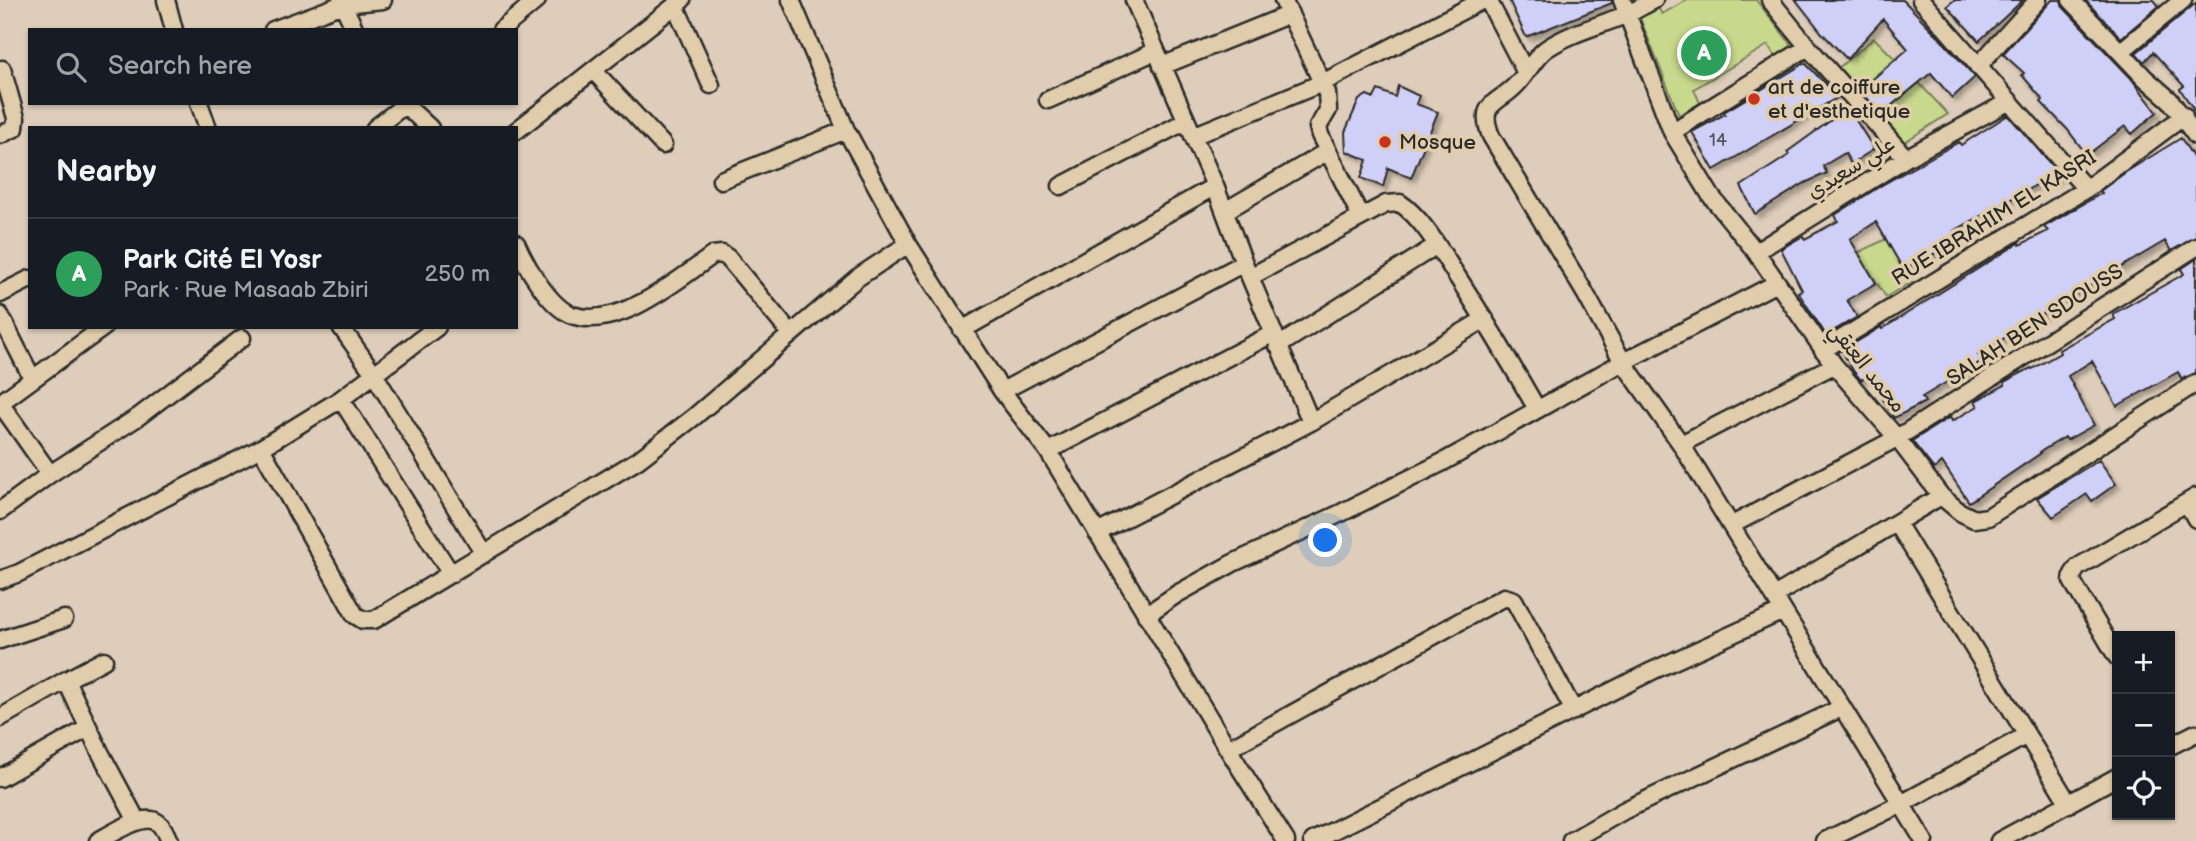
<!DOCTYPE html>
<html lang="en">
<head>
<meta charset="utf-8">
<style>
	body { margin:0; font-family:"Balsamiq Sans","Playpen Sans Arabic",sans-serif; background:#242831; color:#f1f3f6 }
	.controls { position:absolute; right:21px; bottom:21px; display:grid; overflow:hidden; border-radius:0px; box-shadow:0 2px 5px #0004 }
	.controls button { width:63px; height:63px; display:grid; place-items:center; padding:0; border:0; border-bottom:2px solid #363941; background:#171b24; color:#f1f3f6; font:35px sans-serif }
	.you { position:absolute; left:1326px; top:541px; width:24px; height:24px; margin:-18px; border:5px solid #fff; border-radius:50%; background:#1a73e8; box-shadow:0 0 0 10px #1a73e833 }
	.badge { display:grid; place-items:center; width:46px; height:46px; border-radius:50%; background:#0f766e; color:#fff; font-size:23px; font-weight:700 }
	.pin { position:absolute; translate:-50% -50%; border:4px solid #fff; box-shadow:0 2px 7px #0006 }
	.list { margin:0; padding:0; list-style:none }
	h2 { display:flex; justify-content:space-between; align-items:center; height:91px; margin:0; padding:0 28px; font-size:30px }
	h2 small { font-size:23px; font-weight:400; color:#9ea1a6 }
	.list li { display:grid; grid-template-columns:46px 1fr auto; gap:21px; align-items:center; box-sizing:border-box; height:112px; padding:0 28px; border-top:2px solid #363941 }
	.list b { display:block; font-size:26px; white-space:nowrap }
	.list p { margin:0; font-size:23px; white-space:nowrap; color:#9ea1a6 }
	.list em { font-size:23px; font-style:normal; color:#9ea1a6 }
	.icon { flex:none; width:38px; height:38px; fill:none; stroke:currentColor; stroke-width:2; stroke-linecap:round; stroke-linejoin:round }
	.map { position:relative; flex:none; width:2196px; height:841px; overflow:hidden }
	.search { position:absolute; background:#171b24; box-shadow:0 2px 5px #0004; left:28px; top:28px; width:490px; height:77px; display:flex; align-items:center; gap:18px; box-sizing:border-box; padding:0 24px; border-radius:0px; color:#9ea1a6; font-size:26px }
	.panel { position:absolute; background:#171b24; box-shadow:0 2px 5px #0004; left:28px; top:126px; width:490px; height:203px; border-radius:0px }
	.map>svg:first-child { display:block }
</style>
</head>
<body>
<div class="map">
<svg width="2196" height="841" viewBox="0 0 2196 841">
	<defs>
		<filter id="shadow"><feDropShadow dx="4" dy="4" stdDeviation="2" flood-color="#0004"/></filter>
	</defs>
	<rect width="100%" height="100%" fill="#decdba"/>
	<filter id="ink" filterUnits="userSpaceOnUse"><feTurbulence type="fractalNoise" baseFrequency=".0143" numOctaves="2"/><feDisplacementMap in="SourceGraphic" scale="14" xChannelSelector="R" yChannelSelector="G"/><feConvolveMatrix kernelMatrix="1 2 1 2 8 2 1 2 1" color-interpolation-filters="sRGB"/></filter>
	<g filter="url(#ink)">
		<path fill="#c8d88c" stroke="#7a825c" stroke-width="2" d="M1687,0H1756L1794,48L1777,59L1768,45L1694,89L1700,103L1679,115L1640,18L1655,3L1662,14Z
			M1874,38L1895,59L1858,90L1837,69Z
			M1919,83L1948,114L1903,143L1880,115Z
			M1886,239L1911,282L1886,297L1857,253Z"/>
		<path fill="#d0cff8" stroke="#2b2b2b" stroke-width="2" filter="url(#shadow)" d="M1509,0H1612V3L1526,37Z
			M1796,0H1903L1938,36L1975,77L1952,98L1931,73L1881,114L1860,90L1908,49L1883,19L1847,59L1822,33Z
			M1954,0H2023L1979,41L1947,6Z
			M2052,0H2061L2063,7L2130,77L2157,112L2132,134L2125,126L2087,155L2067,129L2041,102L2043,100L2022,75L2024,73L2003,54Z
			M2085,0H2154L2159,6L2121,38Z
			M2196,3V113L2180,89L2184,86L2153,52L2144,62L2136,53Z
			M1805,63L1838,97L1714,170L1692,132L1725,114L1724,112Z
			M1398,86L1419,96L1416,104L1438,112L1411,178L1388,168L1383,187L1361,178L1367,160L1346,151L1345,132L1359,100L1367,95L1374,98L1378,90L1395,97Z
			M1848,108L1874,149L1851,164L1845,153L1823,166L1827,173L1805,183L1755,214L1741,186L1789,155L1787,152Z
			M2008,115L2060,175L2048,184L2045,180L1954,231L1956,234L1933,247L1936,253L1903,269L1876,222L1850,239L1876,283L1847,300L1857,317L1826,335L1798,292L1802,290L1781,249L1803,236L1805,239L1838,221L1835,215L1882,185L1959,142L1961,145Z
			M2181,138L2196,162V237L2171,251L2165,241L2029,322L1978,355L1982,361L1922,397L1925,402L1894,418L1869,375L1861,380L1854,372L1842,351L1881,327L1882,329L2019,243L2020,245L2048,231L2044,227L2102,193L2100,191L2126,172Z
			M2196,259V373L2182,379L2178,372L2117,406L2092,361L2068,376L2094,425L2067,440L2065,437L2040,452L2041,453L1969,502L1942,462L1934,469L1912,441L1950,417L1952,421L1978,406L1975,401L2005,385L2004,382L2031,368L2032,369L2060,353L2059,350L2115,319L2113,314L2184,274L2181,269Z
			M2099,460L2116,484L2092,501L2087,494L2053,517L2037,498Z"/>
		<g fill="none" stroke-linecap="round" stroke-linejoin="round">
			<defs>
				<path id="street" d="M166,0L174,30
					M341,0L355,30
					M791,0L846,130L908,244L1002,391L1048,451L1228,749L1286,841
					M1134,0L1215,186L1244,263L1311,422
					M1283,0L1327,93L1328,110L1318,127L1320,135L1361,217
					M1488,0L1525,71
					M1622,0L1672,132L1711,196L1756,252L1834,365L1897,438L1941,496L1960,512L1974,519L1988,517L2196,383
					M1654,0C1644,5 1635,11 1625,15C1599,26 1569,33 1546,49C1532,60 1527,75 1515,86C1496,105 1478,103 1491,136L1585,293L1623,362L1681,444L1924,841
					M1770,0L1808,47L1906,158
					M1921,0L2086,189
					M2071,0L2145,78L2170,100L2196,136
					M675,5L711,85
					M273,30L343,4L383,0
					M501,30L537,0
					M2120,52L2183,0
					M1162,66L1290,14
					M1978,66L2038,0
					M593,70L663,145
					M1048,100L1156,51
					M199,103L208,128
					M403,103L430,128
					M375,128L407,103
					M516,131L682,0
					M1672,132L1808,47
					M0,135L15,128L16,118L2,69
					M1193,136L1322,83L1483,0
					M721,180L846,130
					M1061,186L1186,121
					M1225,211L1328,151
					M516,243C525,264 549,307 572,315C617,331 678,280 713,255L722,254L728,258L790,333
					M1756,252L1906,158L2008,102
					M1250,277L1386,204L1400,203C1422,218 1439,248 1453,270C1483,316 1510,362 1537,409
					M0,294L30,279
					M0,315L32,378
					M341,327L374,374L484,554
					M962,330L1215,186
					M1278,346L1437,245
					M1823,350L2086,189L2184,116
					M1002,391L1244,263
					M341,399L451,574
					M0,403L104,327
					M0,403L50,474
					M1681,444L1834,365
					M261,448L355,615L363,620H374L638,460L694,417L857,278L908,244
					M1048,451L1274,333
					M2187,503L2196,519
					M0,511L50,474L138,417L242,338
					M1897,523L2069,804
					M1732,525L1897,438L2196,247
					M1097,533L1311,422L1485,319
					M0,580L19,573L261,448L341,399L437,327
					M1774,596L1941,496
					M1146,615L1177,594L1233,563L1341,513L1443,462L1623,362L1775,284
					M0,640L64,619
					M2117,657L2072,581L2073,574L2078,567L2196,497
					M104,660L66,680L100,752L137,821
					M0,718L66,680
					M2170,746L2196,733
					M1228,749L1504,597L1514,600L1574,711
					M0,778L88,728
					M98,841C111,834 143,813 157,822C163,826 166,834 169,841
					M1313,841L1652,671L1783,611
					M1571,841L1625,810L1841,708
					M1825,841L1901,804L2027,735
					M1999,841L2117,777"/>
			</defs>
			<use href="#street" stroke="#2b2b2b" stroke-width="21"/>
			<use href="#street" stroke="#e1cdab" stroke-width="16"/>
		</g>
	</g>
	<g fill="#c8321e" stroke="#e1cdab" stroke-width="2.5">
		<circle cx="1754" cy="99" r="7"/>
		<circle cx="1385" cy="142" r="7"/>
	</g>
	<g text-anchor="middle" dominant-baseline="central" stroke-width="7" stroke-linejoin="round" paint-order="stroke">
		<g font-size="18" fill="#54545e">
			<text x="1718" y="140">14</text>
		</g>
		<g font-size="21" fill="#2b2b2b" stroke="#e1cdab" text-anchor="start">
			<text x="1768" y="87">art de coiffure<tspan x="1768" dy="24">et d'esthetique</tspan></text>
			<text x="1399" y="142">Mosque</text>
		</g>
		<g font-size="21" fill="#2b2b2b" stroke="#e1cdab">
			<text transform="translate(1851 168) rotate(-32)">علي سعيدي</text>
			<text transform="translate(1994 218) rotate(-32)">RUE IBRAHIM EL KASRI</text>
			<text transform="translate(2035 325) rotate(-33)">SALAH BEN SDOUSS</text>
			<text transform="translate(1867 368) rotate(51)">محمد العتقي</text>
		</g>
	</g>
</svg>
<div class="controls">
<button>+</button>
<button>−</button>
<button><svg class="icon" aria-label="locate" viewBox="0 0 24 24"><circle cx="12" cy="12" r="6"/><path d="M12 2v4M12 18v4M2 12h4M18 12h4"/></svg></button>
</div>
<div class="you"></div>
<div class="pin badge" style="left:1704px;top:53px;background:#2e9e5b">A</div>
<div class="search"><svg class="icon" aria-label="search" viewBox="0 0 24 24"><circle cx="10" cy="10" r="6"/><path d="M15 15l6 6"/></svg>Search here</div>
<section class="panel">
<h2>Nearby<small></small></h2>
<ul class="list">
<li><span class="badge" style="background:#2e9e5b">A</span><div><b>Park Cité El Yosr</b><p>Park · Rue Masaab Zbiri</p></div><em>250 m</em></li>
</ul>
</section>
</div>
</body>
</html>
